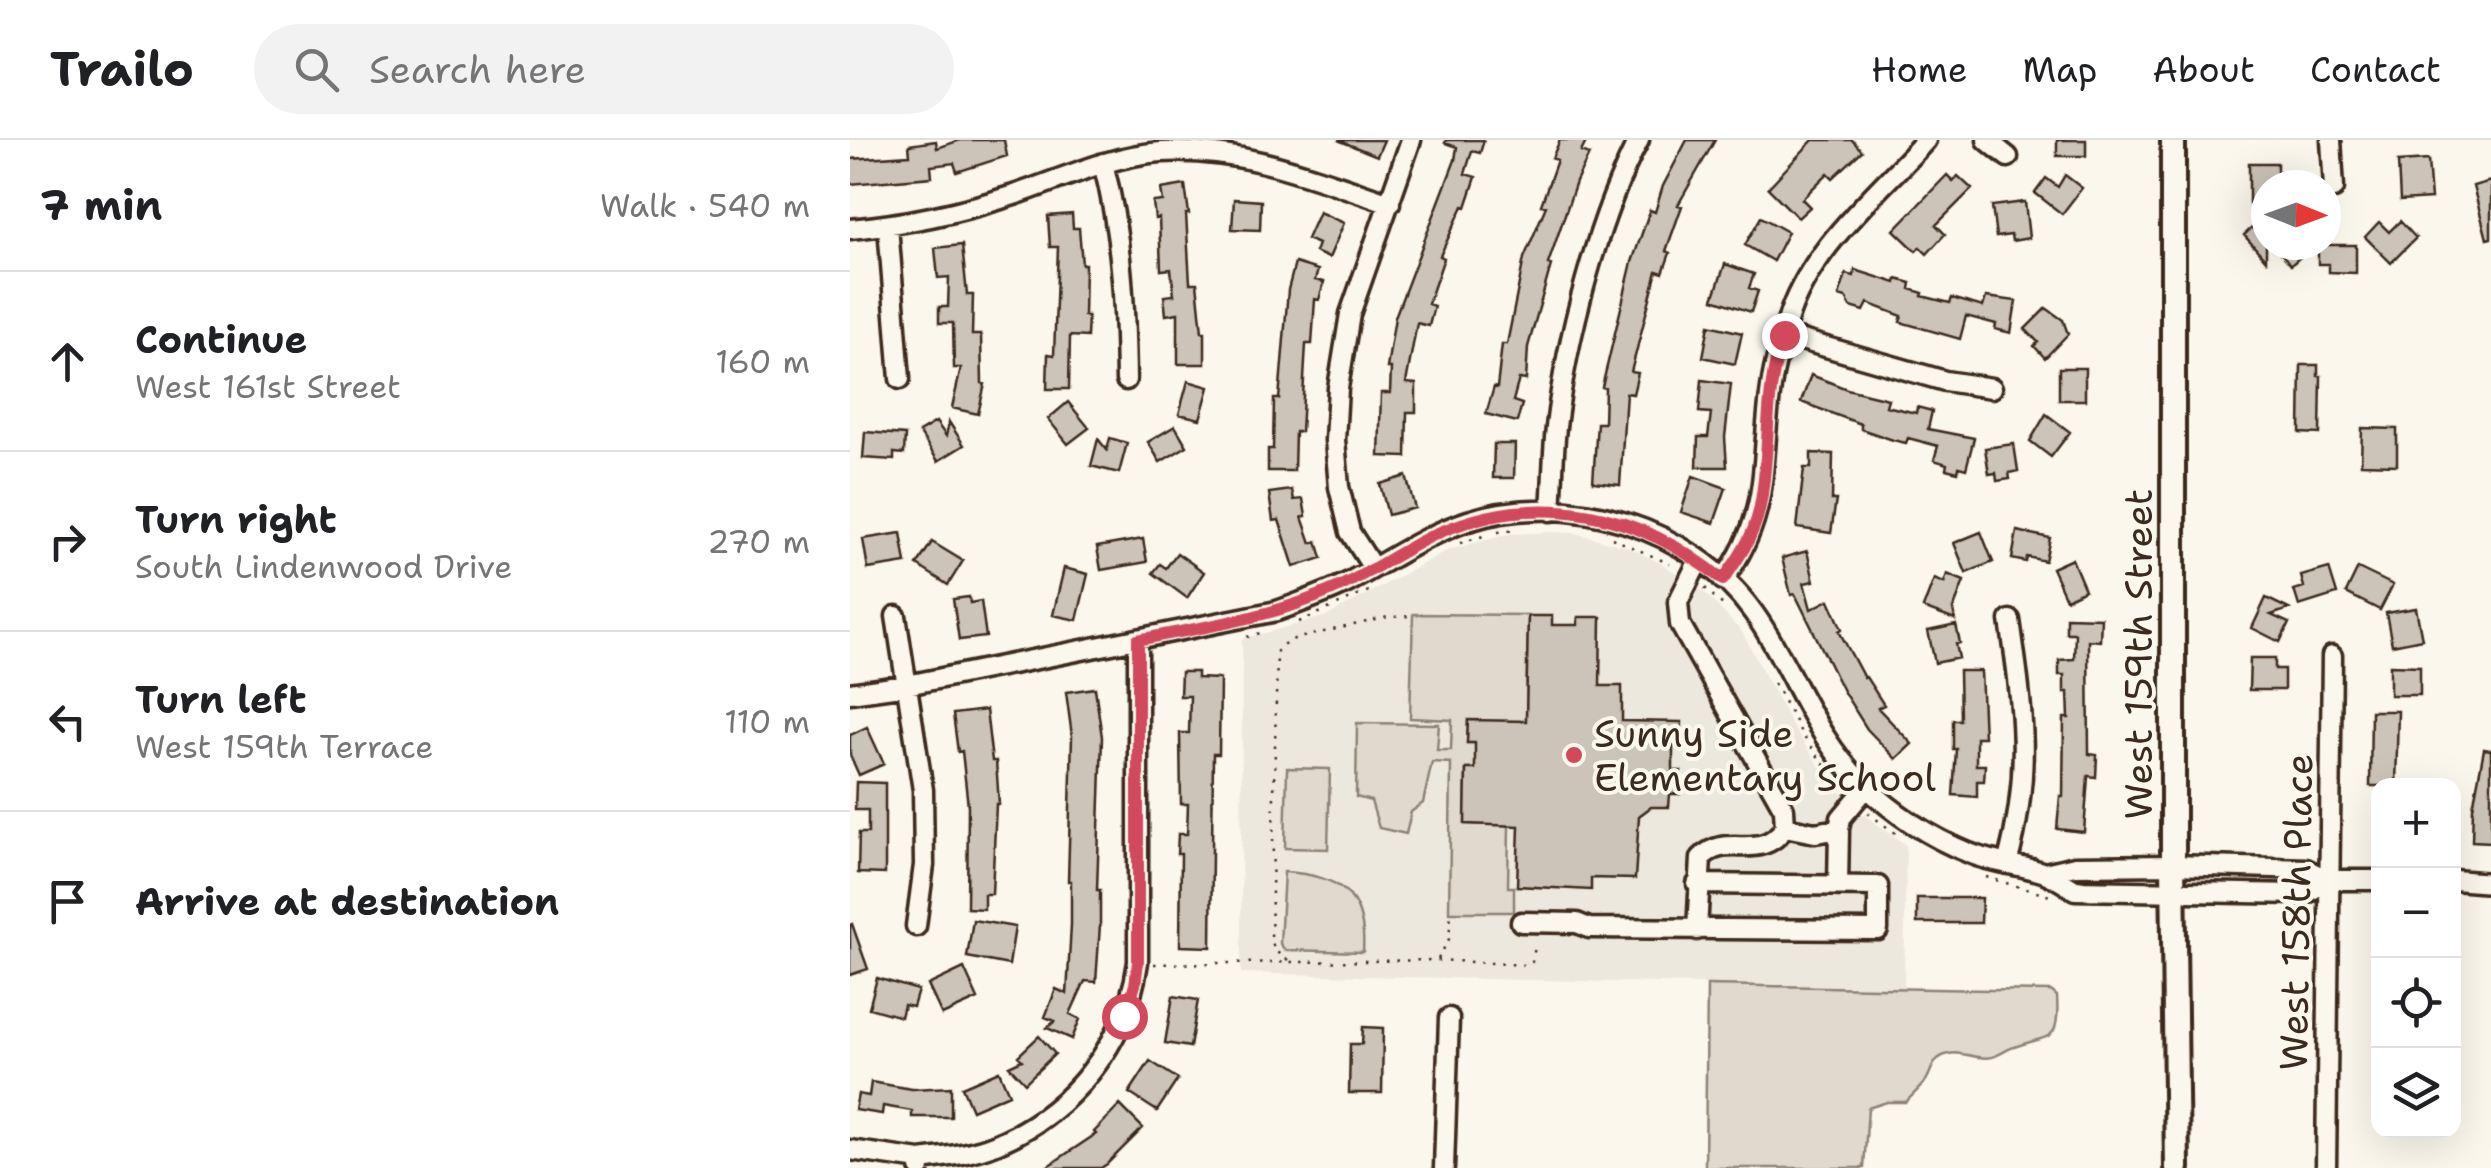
<!DOCTYPE html>
<html lang="en">
<head>
<meta charset="utf-8">
<style>
	body { margin:0; font-family:"Shantell Sans",sans-serif; background:#f2f2f2; color:#202124 }
	.controls { position:absolute; right:30px; bottom:30px; display:grid; overflow:hidden; border-radius:20px; box-shadow:0 10px 40px #0002 }
	.controls button { width:90px; height:90px; display:grid; place-items:center; padding:0; border:0; border-bottom:2px solid #e0e0e0; background:#fff; color:#202124; font:50px sans-serif }
	.compass { position:absolute; left:1401px; top:30px; width:90px; height:90px; border-radius:50%; background:#fff; box-shadow:0 10px 40px #0002; rotate:91deg }
	.stop { position:absolute; width:30px; height:30px; margin:-22px; border:8px solid #d1495b; border-radius:50%; background:#fff }
	.stop.end { background:#d1495b; border-color:#fff; box-shadow:0 2px 10px #0008 }
	.list { margin:0; padding:0; list-style:none }
	h2 { display:flex; justify-content:space-between; align-items:center; height:130px; margin:0; padding:0 40px; font-size:42px }
	h2 small { font-size:32px; font-weight:400; color:#757577 }
	.list li { display:grid; grid-template-columns:65px 1fr auto; gap:30px; align-items:center; box-sizing:border-box; height:180px; padding:0 40px; border-top:2px solid #e0e0e0 }
	.list b { display:block; font-size:38px; white-space:nowrap }
	.list p { margin:0; font-size:32px; white-space:nowrap; color:#757577 }
	.list em { font-size:32px; font-style:normal; color:#757577 }
	.icon { flex:none; width:55px; height:55px; fill:none; stroke:currentColor; stroke-width:2; stroke-linecap:round; stroke-linejoin:round }
	.map { position:relative; flex:none; width:1641px; height:1028px; overflow:hidden }
	header { display:flex; align-items:center; gap:60px; box-sizing:border-box; height:140px; padding:0 50px; background:#fff; border-bottom:2px solid #e0e0e0 }
	header strong { font-size:48px }
	nav { display:flex; gap:55px; margin-inline-start:auto; font-size:35px }
	.search { width:700px; height:90px; background:#f2f2f2; display:flex; align-items:center; gap:25px; box-sizing:border-box; padding:0 35px; border-radius:55px; color:#757577; font-size:38px }
	main { display:flex }
	aside { flex:1; background:#fff }
	.map>svg:first-child { display:block }
</style>
</head>
<body>
<header>
<strong>Trailo</strong>
<div class="search"><svg class="icon" aria-label="search" viewBox="0 0 24 24"><circle cx="10" cy="10" r="6"/><path d="M15 15l6 6"/></svg>Search here</div>
<nav><a>Home</a><a>Map</a><a>About</a><a>Contact</a></nav>
</header>
<main>
<aside>
<h2>7 min<small>Walk · 540 m</small></h2>
<ul class="list">
<li><svg class="icon" aria-label="ahead" viewBox="0 0 24 24"><path d="M12 20V5M6 11l6-6 6 6"/></svg><div><b>Continue</b><p>West 161st Street</p></div><em>160 m</em></li>
<li><svg class="icon" aria-label="right" viewBox="0 0 24 24"><path d="M7 20v-9h11M14 6l5 5-5 5"/></svg><div><b>Turn right</b><p>South Lindenwood Drive</p></div><em>270 m</em></li>
<li><svg class="icon" aria-label="left" viewBox="0 0 24 24"><path d="M17 20v-9H6M10 6l-5 5 5 5"/></svg><div><b>Turn left</b><p>West 159th Terrace</p></div><em>110 m</em></li>
<li><svg class="icon" aria-label="arrive" viewBox="0 0 24 24"><path d="M6 21V4h12l-3 4 3 4H6"/></svg><div><b>Arrive at destination</b></div></li>
</ul>
</aside>
<div class="map">
<svg width="1641" height="1028" viewBox="0 0 1641 1028">
	<rect width="100%" height="100%" fill="#fbf7ec"/>
	<filter id="ink" filterUnits="userSpaceOnUse"><feTurbulence type="fractalNoise" baseFrequency=".01" numOctaves="2"/><feDisplacementMap in="SourceGraphic" scale="20" xChannelSelector="R" yChannelSelector="G"/><feConvolveMatrix kernelMatrix="1 2 1 2 8 2 1 2 1" color-interpolation-filters="sRGB"/></filter>
	<g filter="url(#ink)">
		<path fill="#ede8dd" d="M702,392L725,393L777,407L811,423L853,451L892,492L944,589L979,640L1013,674L1056,705L1054,849L391,833L392,499L477,476L598,410L659,394Z"/>
		<path fill="#dfd9ce" stroke="#8d8276" stroke-width="2.5" d="M563,474L678,475L676,581H618L617,603H626L625,629H616L615,684L659,685L658,747H664V772H599L601,623L582,622L573,663L561,672L556,694L529,688L521,661L506,657L507,583L589,584L587,610H601L602,580L560,578Z
			M437,628L480,629L478,709L435,708Z
			M434,732C488,735 517,753 513,812L435,810L430,804Z
			M857,845L1201,851L1207,856C1210,904 1200,894 1164,907C1157,909 1150,915 1142,917C1127,921 1110,909 1095,915C1082,920 1083,928 1077,939C1072,947 1062,955 1056,962H1037L1018,968L1014,1028H855Z"/>
		<path fill="#ccc4b9" stroke="#3b2a1e" stroke-width="2.5" d="M110,0H154L157,16L107,32L104,23L81,26L82,37L0,44V19L60,15L59,5L86,1L87,8Z
			M488,0H534L527,16Z
			M596,0H634L630,13L622,11L615,34L626,37L616,67L613,66L590,116L594,118L578,164L584,166L579,186L567,183L556,243L566,244V272H557L556,317L529,316L531,253H540L541,228H537L545,177L605,20L607,7L595,3Z
			M710,0H737L731,12L739,15L726,42L698,124L701,125L678,207L676,240L669,239L663,261L672,264L667,282L636,274L644,247L647,248L652,204H657L674,118L696,66L691,65L707,20L702,18Z
			M837,0H865L828,65L832,66L816,111L820,113L813,133L807,131L781,232L788,233L783,254L776,253L770,345L743,342L747,283H754L755,248L752,247L782,122L800,70L805,72L813,46Z
			M963,0H1002L1012,11L983,38L978,33L952,59L960,67L948,78L918,48Z
			M1207,0H1236V16H1207Z
			M1578,20L1581,59L1550,61L1548,22Z
			M1399,23H1427V45H1416V64H1399Z
			M1097,35L1103,41L1108,36L1122,49L1086,85L1095,94L1077,114L1070,107L1066,111L1044,90Z
			M1215,35L1232,48L1212,74L1185,53L1196,38L1208,47Z
			M1641,41V98L1637,99L1623,46Z
			M335,45L339,74H336L340,143H347L352,192H355V224H328V173L316,175L314,156L324,155L321,129L311,130L309,78L305,79L303,62L313,61L311,49Z
			M384,59L411,61L410,90L382,89Z
			M1175,62L1179,98L1162,101L1161,95L1146,97L1142,66Z
			M469,72L494,83L479,118L465,112L468,104L457,99Z
			M222,74L223,88H229L232,124H235L234,176H238L237,197L220,196L219,249H197L198,214L204,215L208,107H200L198,76Z
			M1416,75V120L1394,95Z
			M911,77L938,92L923,121L895,105Z
			M1550,81L1566,98L1541,123L1515,97L1529,82L1539,92Z
			M112,105L117,155H123L122,195H131L132,243L135,244L128,274L102,268L111,228H104L103,183H89V167H98L99,137L88,138L85,108Z
			M1424,105H1464L1441,125Z
			M1468,105H1506V133L1479,132V124H1468Z
			M445,123L468,130L465,140L474,142L469,160L465,159L462,204H456L451,292H445L444,331H418V309H423L424,259H429L438,150Z
			M875,124L904,134L899,148L908,151L901,172L863,159Z
			M1005,130L1046,143L1047,139L1061,143L1060,149L1073,153L1072,156L1100,163L1102,158L1133,167L1136,157L1166,161L1161,193L1145,189L1146,184L1116,176L1110,199L1050,182L1052,176L1018,163L1014,171L1001,167L996,158L989,156L996,134L1004,136Z
			M1196,168L1213,180L1218,194L1195,218L1184,206L1188,202L1175,189Z
			M859,185L892,193L885,224L853,217Z
			M1451,225H1468V236H1471L1470,294L1450,293Z
			M1209,228H1235V260H1209Z
			M961,235L997,249L1038,259L1036,266L1066,273L1067,267L1082,271L1078,289L1124,298L1116,329L1109,327L1108,332L1096,329L1097,324L1084,320L1088,306L1058,298L1056,303L1043,300L1011,289V284L951,262Z
			M852,240L881,244L875,297L877,327H847L848,297H858L861,273L849,272Z
			M338,241L359,247L350,279L329,274Z
			M218,262L239,288L218,304L198,279Z
			M1196,274L1220,292L1201,317L1180,301Z
			M86,282L96,296L99,282L114,305L88,321L69,292Z
			M325,286L337,306L310,322L298,302Z
			M1512,288L1547,289V325L1511,324Z
			M15,292L55,295L54,314L44,313V320L13,318Z
			M260,298L277,303L269,333L241,326L248,299L257,310Z
			M644,304H665L664,338H643Z
			M1164,304L1168,331L1159,333L1160,339L1147,341L1146,333L1139,334L1135,308Z
			M961,313L983,314L982,360H986L981,393L947,388L954,328H961Z
			M556,336L565,368L538,375L530,344Z
			M843,336L876,348L864,383L831,372Z
			M442,350L444,360L453,359L456,376L452,377L461,403L467,401L472,418L444,427L429,380L423,381L419,353Z
			M1167,391L1200,398L1195,421L1177,417L1176,422L1162,419Z
			M1131,392L1143,422L1116,433L1104,403Z
			M51,393L56,423L18,429L13,399Z
			M293,399L297,422L251,430L247,407Z
			M82,402L113,421L98,445L67,425Z
			M957,411L964,441L954,443L961,469L979,460L992,489L989,491L1014,538L1016,537L1034,565L1028,568L1062,604L1046,619L1017,589L993,551L945,454L941,455L932,418Z
			M327,413L354,432L337,458L303,433L310,424L316,428Z
			M1222,419L1235,450L1216,459L1202,428Z
			M214,428L238,434L227,480L203,475Z
			M1479,428L1487,454L1449,466L1444,450L1454,447L1451,436Z
			M1508,428L1543,445L1530,470L1496,453Z
			M1097,434L1114,441L1103,470L1105,480L1073,468L1084,439L1094,443Z
			M119,457L120,463L131,461L136,497L109,500L103,459Z
			M1416,458L1439,469L1421,475L1439,483L1430,502L1402,488Z
			M1566,468L1572,499L1542,505L1536,473Z
			M678,476H702V485H728V477H751L750,546H772V581L832,582L831,605H823V631H831L830,654H820L819,667H801L789,676L785,739L741,738V750L667,746L669,686L615,684L616,629H625V603H617L618,580L676,581Z
			M1216,477L1251,478L1250,501L1238,500L1239,614L1247,615L1246,637L1238,636L1234,692L1207,689L1210,656H1213L1214,578H1219L1218,552H1214V535H1209V520L1224,519L1225,493H1216Z
			M1106,485L1110,503L1106,504L1109,518L1085,523L1078,491Z
			M1400,518H1425V529H1434V550H1399Z
			M1540,525L1570,526V555H1540Z
			M1109,531H1131L1134,597H1126V625H1135L1134,641H1127V657L1103,655L1106,609H1103V580H1110Z
			M331,532H347V538L370,539L369,614H363L361,807L330,806L331,714H327L328,694H337L338,664H331L330,593H339L340,556H330Z
			M245,548L252,597L247,750H250V785L246,842L235,841L220,874L230,879L222,899L197,888L205,881L195,877L206,849L217,854L221,785V741H218L222,596L216,552Z
			M136,570L142,621H146L149,664H146L142,754H134V769L117,768L118,666L112,611L108,612L103,574Z
			M1521,571H1548L1546,646H1520Z
			M17,587L34,624L9,635L0,615V595Z
			M1634,609L1641,610V702L1622,701L1623,667Z
			M6,642L35,643V734L8,733L9,693H18V670H5Z
			M1067,758H1132L1131,783H1067Z
			M123,780L165,787L159,825L117,817Z
			M2,784L18,829L0,835V785Z
			M114,828L128,859L92,875L78,845Z
			M27,838L68,850L63,867L54,865L51,877L19,868Z
			M323,856L348,860L340,907L315,903Z
			M513,887L533,888L532,953H499L500,904H512Z
			M189,896L205,914L175,943L159,926L172,920L168,916Z
			M300,921L328,939L307,971L279,953Z
			M149,931L159,954L122,970L112,947Z
			M21,942L62,949L101,947V977H62V971L33,966L32,974L5,970L8,954L19,956Z
			M270,965L293,988L257,1024L251,1028H195L246,994L244,992Z"/>
		<g fill="none" stroke-linecap="round" stroke-linejoin="round">
			<defs>
				<path id="minor" d="M1137,0L1158,17
					M1481,0L1484,48
					M253,23C272,95 275,166 276,240
					M38,86L50,239
					M0,89C56,84 111,72 164,55C212,39 259,16 311,12C391,7 466,38 540,63
					M934,195L1095,241L1142,248
					M701,371C703,343 703,315 706,287C716,201 748,76 789,0
					M849,420L828,462L830,484L934,669L935,687L965,693L989,689L991,678L1017,647
					M523,428L500,392L489,347L485,300L488,248L500,174L561,0
					M873,440C924,371 909,320 922,241C925,221 931,202 937,182C957,111 1028,53 1076,0
					M46,476L73,650L74,725L66,786
					M0,553L57,545L427,471C451,462 475,454 497,443C537,422 575,395 618,381C717,349 842,387 903,472C943,527 962,595 1012,643C1043,673 1079,697 1119,713C1142,723 1168,724 1192,732C1204,736 1215,744 1225,750L1456,754L1478,740
					M1157,724C1182,633 1173,571 1160,480
					M1195,733L1225,726L1323,725L1456,729L1478,740H1528
					M1604,740L1641,743
					M988,746L989,689
					M671,782L727,783L739,788L1028,790V746L847,744
					M847,790L851,718C877,691 910,724 935,687
					M0,1010L70,1020
					M70,1028V1020C95,1017 122,1014 146,1004C221,973 277,903 288,822V500
					M594,1028L599,878
					M1476,1028L1482,516"/>
				<path id="major" d="M1323,0V725L1327,1028"/>
			</defs>
			<use href="#minor" stroke="#3b2a1e" stroke-width="25"/>
			<use href="#major" stroke="#3b2a1e" stroke-width="30"/>
			<path stroke="#3b2a1e" stroke-width="2.5" stroke-dasharray="2.5 8" stroke-linecap="butt" d="M648,392L665,390
				M762,398L820,424
				M610,403L640,394
				M855,448L877,469
				M449,482L523,449
				M397,497L417,491
				M924,543L953,596L990,646
				M1018,673L1048,695
				M1136,737L1200,756
				M588,819L599,799L601,772
				M438,820L425,811L421,799L427,511L432,505L444,499L538,477L563,476
				M304,824L587,820L676,825L682,822L685,807"/>
			<use href="#minor" stroke="#fbf7ec" stroke-width="18"/>
			<use href="#major" stroke="#fbf7ec" stroke-width="22"/>
		</g>
	</g>
	<g fill="none" stroke-linecap="round" stroke-linejoin="round" filter="url(#ink)">
		<path stroke="#d1495b" stroke-width="12" d="M274,876L285,845L288,822V500C353,487 419,478 480,451C518,435 551,410 588,393C689,349 790,372 873,440C889,418 903,397 909,371C922,313 912,252 934,195"/>
	</g>
	<circle fill="#d1495b" stroke="#fbf7ec" stroke-width="4" cx="724" cy="615" r="10"/>
	<g text-anchor="middle" dominant-baseline="central" stroke-width="8" stroke-linejoin="round" paint-order="stroke">
		<g font-size="38" fill="#3b2a1e" stroke="#fbf7ec">
			<text transform="translate(1288 514) rotate(-90)">West 159th Street</text>
			<text transform="translate(1446 772) rotate(-89)">West 158th Place</text>
		</g>
		<g font-size="38" fill="#3b2a1e" stroke="#fbf7ec" text-anchor="start">
			<text x="744" y="593">Sunny Side<tspan x="744" dy="44">Elementary School</tspan></text>
		</g>
	</g>
</svg>
<div class="controls">
<button>+</button>
<button>−</button>
<button><svg class="icon" aria-label="locate" viewBox="0 0 24 24"><circle cx="12" cy="12" r="6"/><path d="M12 2v4M12 18v4M2 12h4M18 12h4"/></svg></button>
<button><svg class="icon" aria-label="layers" viewBox="0 0 24 24"><path d="M12 4l9 5-9 5-9-5zM3 14l9 5 9-5"/></svg></button>
</div>
<svg class="compass" viewBox="-18 -18 36 36"><path d="M0-13l5 13h-10z" fill="#e53935"/><path d="M0 13l5-13h-10z" fill="#757577"/></svg>
<div class="stop" style="left:274px;top:876px"></div>
<div class="stop end" style="left:934px;top:195px"></div>
</div>
</main>
</body>
</html>
